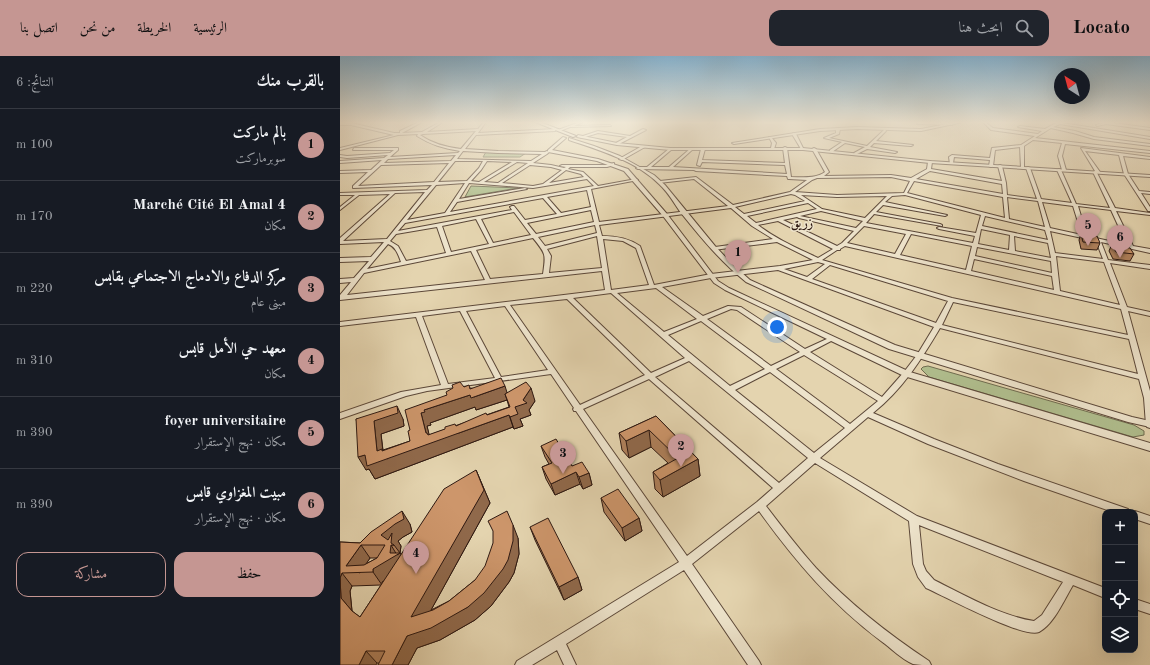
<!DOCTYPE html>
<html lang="ar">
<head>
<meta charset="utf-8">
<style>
	body { margin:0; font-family:"Old Standard TT",Amiri,serif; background:#20242c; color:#f1f3f6; direction:rtl }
	.controls { position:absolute; right:12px; bottom:12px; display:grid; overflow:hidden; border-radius:8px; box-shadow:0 4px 16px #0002 }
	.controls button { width:36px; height:36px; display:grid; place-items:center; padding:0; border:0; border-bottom:1px solid #363941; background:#171b24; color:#f1f3f6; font:20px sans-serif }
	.compass { position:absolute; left:714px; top:12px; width:36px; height:36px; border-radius:50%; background:#171b24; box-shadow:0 4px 16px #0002; rotate:324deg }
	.you { position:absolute; left:437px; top:271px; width:14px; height:14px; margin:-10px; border:3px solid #fff; border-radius:50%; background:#1a73e8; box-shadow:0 0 0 6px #1a73e833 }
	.badge { display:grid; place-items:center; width:26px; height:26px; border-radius:50%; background:#c59692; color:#111; font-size:13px; font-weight:700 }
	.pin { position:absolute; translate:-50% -33px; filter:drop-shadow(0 1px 2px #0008) }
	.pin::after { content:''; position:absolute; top:21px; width:14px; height:12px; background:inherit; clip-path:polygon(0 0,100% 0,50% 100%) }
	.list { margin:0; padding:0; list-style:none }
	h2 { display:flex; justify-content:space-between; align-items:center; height:52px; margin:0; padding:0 16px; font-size:17px }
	h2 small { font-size:13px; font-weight:400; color:#9ea1a6 }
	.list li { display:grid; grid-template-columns:26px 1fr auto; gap:12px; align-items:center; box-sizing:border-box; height:72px; padding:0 16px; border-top:1px solid #363941 }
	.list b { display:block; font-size:15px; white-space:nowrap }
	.list p { margin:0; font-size:13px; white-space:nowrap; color:#9ea1a6 }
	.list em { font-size:13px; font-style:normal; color:#9ea1a6 }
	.actions { display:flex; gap:8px; padding:12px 16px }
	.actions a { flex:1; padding:9px 0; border:1px solid #c59692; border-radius:12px; text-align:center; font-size:14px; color:#c59692 }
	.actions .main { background:#c59692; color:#111 }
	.icon { flex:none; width:22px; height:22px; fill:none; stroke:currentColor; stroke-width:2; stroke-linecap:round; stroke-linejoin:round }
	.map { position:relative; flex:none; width:810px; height:609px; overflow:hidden; direction:ltr }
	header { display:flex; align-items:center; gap:24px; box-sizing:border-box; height:56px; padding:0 20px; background:#c59692; color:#111 }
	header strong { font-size:19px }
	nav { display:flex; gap:22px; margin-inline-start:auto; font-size:14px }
	.search { width:280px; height:36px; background:#20242c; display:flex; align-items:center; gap:10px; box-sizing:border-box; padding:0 14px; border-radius:12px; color:#9ea1a6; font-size:15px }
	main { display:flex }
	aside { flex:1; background:#171b24 }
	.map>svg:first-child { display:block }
</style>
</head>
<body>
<header>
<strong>Locato</strong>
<div class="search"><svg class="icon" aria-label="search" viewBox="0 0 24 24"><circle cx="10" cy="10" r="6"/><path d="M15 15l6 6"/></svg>ابحث هنا</div>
<nav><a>الرئيسية</a><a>الخريطة</a><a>من نحن</a><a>اتصل بنا</a></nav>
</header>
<main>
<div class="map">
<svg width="810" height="609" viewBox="0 0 810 609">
	<rect width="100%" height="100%" fill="#e4d4af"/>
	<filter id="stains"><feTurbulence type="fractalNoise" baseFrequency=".005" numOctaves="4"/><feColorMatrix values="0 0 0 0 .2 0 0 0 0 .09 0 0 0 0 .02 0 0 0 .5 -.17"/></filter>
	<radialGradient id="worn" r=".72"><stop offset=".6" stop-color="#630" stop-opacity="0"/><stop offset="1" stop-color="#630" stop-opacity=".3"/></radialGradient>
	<path fill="#b0be8e" stroke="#6f6c50" d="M146,96L186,97L180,101H143Z
		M131,130L178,132L125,141Z
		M588,310L794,369L804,375V379L793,381L589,321L581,313L583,311Z"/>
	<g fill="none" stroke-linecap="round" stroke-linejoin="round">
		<defs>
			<path id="minor" d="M79,66H82L62,77L82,76L100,66H103L87,76L138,73L144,66H146L138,77L216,73L215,75L136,79L125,93L158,95L205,96L207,95L209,96L207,98L193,107L211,109L224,112L226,111L220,110L222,109H267L274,107V109L267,111H230L228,113L243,116L258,130L296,123L298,124L251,133L259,166L388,150L354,123L319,127V125H320L356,121L393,149L450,136L467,124L449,123H448L447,120L356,115L354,114L298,113L296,112L298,111H307L330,92L331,94L311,111H329L351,92L352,94L333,111L447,118L445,109L362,106L360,110L357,109L361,93L363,92L365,93L362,104L445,107L443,92L445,91L447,92L451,121C463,121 475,123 485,116L472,93L474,92L476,93L489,116L484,120L551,119L571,122L587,113L588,106L590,105L592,106L591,113L662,125L658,110L660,109L662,110L666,127L667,139L697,143L686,112L688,111L690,112L701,143L732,147L717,114L719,113L721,114L736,148L770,152L753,116L755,115L741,92L810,101V103L783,100L788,118L799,135L810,136V138L801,137L810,151V155H808L784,118L779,99L745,95L760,116L757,117L775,152L810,157V159L776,155L793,190L810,193V197L761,186L768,204L810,209V213L770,207L787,251L810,256V260L788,255L810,335V372L807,371L806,369L804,342L799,323L600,272C581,304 562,334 533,357L594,383L658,408L788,453L790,456H773L684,425L588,388L528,361L480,402L577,460L765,532V542L733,529C724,544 714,568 699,576C684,583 604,540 586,532L578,521L573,508L569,465L475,407L426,450C442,471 458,492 476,512C509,547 548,578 589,605L591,609C586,609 578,609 573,608C561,603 551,592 541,585C491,547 455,505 419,455L352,508L419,605L421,609H408L344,514L226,588L236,609H224L217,594L192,609H175L177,605L339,506L236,355H234L233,353L234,352L211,318L87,335L66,340L0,363V357L61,336L101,329L76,261L0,270V266L265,234L262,215L0,244V239L11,226L0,227V223L14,222L29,205L0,206V202L31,201L44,186L0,188V182L50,138L19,139L0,154V151L15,139H0V137L87,134L92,129L13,132V130L28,116L0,117V115L31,114L42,104L0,107V105L44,102L48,99L7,102L0,101V99L7,100L50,97L54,94H13L14,92H58V94L50,101L118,97L120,95C103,92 91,89 77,80L78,78L58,79L0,94V92L54,79L11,69H0V67H11L54,77H60V75ZM136,75L121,93C106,91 93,88 80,79L83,78ZM123,95L158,97L202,98L191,105L117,103ZM116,99L111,105L44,107L48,103ZM115,105H143L139,112L127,125L98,126ZM147,105L172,106L139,126L131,125L141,114ZM177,106L188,107L158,127L144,126ZM109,107L94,126L18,130L41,109ZM190,109L211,111L222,114L203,128L193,130L162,127ZM226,114L241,118L244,121L209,127ZM590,115L662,128L663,138L576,123ZM551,121L570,125L564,137L497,139L455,136L472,124L477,122ZM247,123L254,130L110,156L117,146L187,133L185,132L119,143L129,127L193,132ZM574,125L663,141L665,162L567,137ZM125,127L105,157L67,164L96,129ZM247,134L251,151L221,157L207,141ZM85,136L47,183L3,185L55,137ZM451,138L455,139L465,145L404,158L395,151ZM461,139L497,141L547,140L525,162L482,153ZM565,139L641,159L636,177L599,171L597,172L599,173L635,180L633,187L526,167L534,158L602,170V169L600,168L536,156L543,149L605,160L607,159L545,146L552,140ZM667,141L698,145L705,171L669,163ZM203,142L217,158L185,164L174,150H172L170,151L172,154L58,175L65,167ZM702,146L733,150L742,179L710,172ZM468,147L477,153L416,167L407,160ZM738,150L771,154L787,189L747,180ZM391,152L412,170L433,183L375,191L373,192V194L437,186L473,204L440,210L371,218L314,229L300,190C288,182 276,180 262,180L259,169ZM251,154L254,166L196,178L187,167ZM481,155L523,165L516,172L460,160ZM174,156L191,179L153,187L141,163ZM645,160L705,174L708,184L642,170ZM457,161L459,162L514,175L502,187L497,190L443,164ZM136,163L149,188L111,196L102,170ZM438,165L493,193L478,202C457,192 436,183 418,169ZM255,169L257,177L205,190L198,181ZM524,170L566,178L555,198L507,187ZM97,171L106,197L66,205L58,190L50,185L56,178ZM641,173L670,179L669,194L638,188ZM710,175L756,185L763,203L715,197ZM571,178L632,190L626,214L560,199ZM257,180L262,212L209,217L211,200L207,193ZM674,180L708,187L711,202L675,195ZM193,182C206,198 206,198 203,218L150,223L136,194ZM263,183L283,185L296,192L309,229L271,234ZM48,188C56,191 58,198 61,206L27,213ZM505,190L781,253L788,279L612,242L482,204L497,194H500V193ZM637,191L711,205L712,217L635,200ZM131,195L145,224L7,239L24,217ZM716,200L764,206L780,249L720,235ZM634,203L712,220L714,234L631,215ZM478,206L485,208L467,221L444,213ZM490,209L608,245L596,267L472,223ZM438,214L594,271L577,299L564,316L542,341L470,296L493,284L494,283L493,282H489L465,293L401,251L388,250L363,260L322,231L371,222ZM316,232L357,263L324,276L277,237ZM271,237L345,302L311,317L233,242ZM227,243L305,319L240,349L170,249ZM613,246L789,283L798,318L602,269ZM165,250L208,314L161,321L126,255ZM391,253L397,254L460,296L431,310L367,263ZM120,255L155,322L108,328L82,260ZM361,265L425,313L390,330L328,279ZM464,299L538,345L510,368L436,313ZM349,305L468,402L439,427L315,321ZM430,316L505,372L474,397L395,334ZM309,323L433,432L417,446L347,500L243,353ZM579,469L723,526L702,559L694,565C661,560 624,539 594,524L586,515L583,508Z
				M240,66H243L234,70L270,69L271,70L230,71L220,75L218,74Z
				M578,66L612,67L613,68L612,69L577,68Z
				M643,66H645L653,72L698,78L702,75L678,71L680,70L705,73L718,66H723V67L810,81V83L720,68L713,71L735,75L754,81L810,88V90L754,83L733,77L711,72L695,82L810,95V97L725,88L722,100L726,114L724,115L722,114L718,100L722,87L693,84L684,90V113L681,112L680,91L655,94L653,110L651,111L649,110L650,104L614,101L613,107L610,108L609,101L612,99L650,102L652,92L681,89L695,80L651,74Z
				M766,66L810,72V74L766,68L757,70L756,69Z
				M498,72L500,73L499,78L489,82L527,90L545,73L546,75L536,85L573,89L571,90L534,87L530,91L557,96L555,97L527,93L515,99L514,97L525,91L505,87L492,96H490V94L502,86L484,82L496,77V73Z
				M303,73L306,74L277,89L276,87L287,81L258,77L242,82L240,81L258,75L290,80Z
				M454,77L456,78L464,94L461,93L452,78Z
				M429,81H431L436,87L434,93L431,92L432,87Z
				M302,90L305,91L282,104L279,103Z
				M795,455L810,460V468L795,463V456H792Z
				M795,543L810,548V558L795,553Z"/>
			<path id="tertiary" d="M617,66H623L581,75L517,73L480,75L394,88L392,87L480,73L517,71L581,73Z
				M238,79L277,87L330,92H463L590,105L810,119V121L590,107L463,94H330L277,89L237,81Z
				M223,81L226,82L212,94L258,103L288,113L327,158L378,225L389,232L570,316L810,387V395L564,320L385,234L374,227L323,160L284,115L257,105L208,96V94Z
				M229,82L254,90L280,100L314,119L325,129L375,190L392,208L410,224L555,289L792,361L810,365V371L788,366L549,293L406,226C381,206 361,182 341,157C334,147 328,136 319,128C296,105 259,94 229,84Z"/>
			<path id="secondary" d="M195,66H200L236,80L233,81Z"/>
		</defs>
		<use href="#minor" stroke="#5c4839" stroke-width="2"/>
		<use href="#tertiary" stroke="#5c4839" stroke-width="2"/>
		<use href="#secondary" stroke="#2e1912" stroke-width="2"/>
		<use href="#minor" fill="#ede3cb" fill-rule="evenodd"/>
		<use href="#tertiary" fill="#ede3cb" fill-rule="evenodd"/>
		<use href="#secondary" fill="#ede3cb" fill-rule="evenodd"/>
	</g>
	<path fill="#b0815c" stroke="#2e1912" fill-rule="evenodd" d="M741,178L760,187L757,194L741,193L739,184Z
		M772,188L783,191L794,198L790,205L773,203L769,195Z
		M124,331L130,332L167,337L195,345L189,354L191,359L180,363L183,370L174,373L173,371L35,423L29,413L26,414L16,363H63L64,370L41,378L43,394L70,385V374L107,339ZM167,344L169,351L89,379L87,370L91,369L90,367L135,351L136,354Z
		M316,360L358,403L360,420L323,441L315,433L313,416L328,407L311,391L289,402L282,394L279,377Z
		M201,390L232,410L249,417L252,429L243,433L240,428L215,439L206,423L202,411L209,408L205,401Z
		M136,414L150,447L91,554L109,545L135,524L178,482L179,498L174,517L169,526L151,550L135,564L100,584L77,592L68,609H38L39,607L0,609V486L20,487L70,468L72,476L63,481L58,485L61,490L60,497L61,499ZM30,502H37L26,508ZM41,529L20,561L12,555L10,535L12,530Z
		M261,442L299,462L302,475L285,485L264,456Z
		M190,471L238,521L242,534L224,544L195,484Z"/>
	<path fill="#90694b" stroke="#2e1912" d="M165,330L169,343L165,338L167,344L136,354L135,351L90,367L91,369L87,370L90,382L119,377L169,359L173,371L35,423L29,413L26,414L18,401L37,395L34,365L57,350L63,363L64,370L41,378L43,396L47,403L86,377L81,357L84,354L130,339L134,341Z
		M191,332L195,345L189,354L191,359L180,363L183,370L174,373L170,361L175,351L183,344Z
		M309,374L311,391L289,402L286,385Z
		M358,403L360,420L323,441L320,424Z
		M136,414L150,447L80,574L71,561Z
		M236,416L240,428L215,439L211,428Z
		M249,417L252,429L243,433L239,421Z
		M62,455L70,468L72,476L63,481L58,485L61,490L60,497L54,489H51L57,499L60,497L69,510L42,526V529L33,516V513L50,497L41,479Z
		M299,462L302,475L285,485L282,472Z
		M173,469L178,482L179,498L174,517L169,526L151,550L135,564L100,584L77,592L68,609H52L67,580L128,551Z
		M21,489L30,502L20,517L6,510Z
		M2,517L12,530L10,535L12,555L1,542L0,522Z
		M238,521L242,534L224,544L219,531Z
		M26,595L37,607L36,609H19Z"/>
	<path fill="#cd966b" stroke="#2e1912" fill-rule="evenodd" d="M741,178L757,180L760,187L743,186Z
		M772,188L781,189L783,191L790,192L794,198L776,196Z
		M161,322L165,330L131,342L130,339L84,354L85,356L81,357L86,377H87L88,379L105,373V371L115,368L116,370L146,357L147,359L170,351L165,338L186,326L191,332L183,344L187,347L175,351L178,358L170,361L169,359L27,410L25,399L18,401L16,363L57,350L58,357L34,365L37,395L42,393V395L70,385L68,375L70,374L65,354L107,339L106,336L113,332L112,329L120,326L124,331L129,329L130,333Z
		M316,360L358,403L320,424L313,416L338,402L309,374L286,385L279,377Z
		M216,383L232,410L242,406L249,417L239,421L236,416L211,428L202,411L212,407L201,390Z
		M136,414L144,434L71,561L93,554L109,545L135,524L145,510L153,487V475L148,465L167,455L173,469V485L168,504L163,513L144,537L128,551L91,572L67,580L52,609H38L45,595H26L19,609H0V486L20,487L31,476L62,455L64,463L55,468L41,479L48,484L52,477L51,487L54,489H51L50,497H60L33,513V516L2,517L0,522L1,542L12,555L20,561L104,433ZM21,489H45L37,502L24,509L6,510Z
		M278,433L299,462L282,472L261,442Z
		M208,462L238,521L219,531L190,471Z"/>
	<linearGradient id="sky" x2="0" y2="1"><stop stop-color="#87b5d3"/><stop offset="0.44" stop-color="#f3ecdb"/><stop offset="1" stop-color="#f3ecdb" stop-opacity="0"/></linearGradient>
	<rect width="810" height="151" fill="url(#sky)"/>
	<g text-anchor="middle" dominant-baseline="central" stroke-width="3" stroke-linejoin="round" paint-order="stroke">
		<g font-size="13" font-weight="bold" fill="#2e1912" stroke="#ede3cb">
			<text x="462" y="167">زريق</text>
		</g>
	</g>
	<rect width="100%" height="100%" filter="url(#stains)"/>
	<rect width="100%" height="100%" fill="url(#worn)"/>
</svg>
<div class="controls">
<button>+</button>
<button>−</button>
<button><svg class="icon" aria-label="locate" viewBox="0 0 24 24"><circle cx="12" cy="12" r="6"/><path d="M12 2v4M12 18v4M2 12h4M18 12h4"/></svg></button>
<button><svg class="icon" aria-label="layers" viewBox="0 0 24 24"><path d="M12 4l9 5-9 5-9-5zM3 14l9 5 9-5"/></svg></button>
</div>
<svg class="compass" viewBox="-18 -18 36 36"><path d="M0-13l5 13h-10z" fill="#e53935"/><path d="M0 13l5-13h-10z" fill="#9ea1a6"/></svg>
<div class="you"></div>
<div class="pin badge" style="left:398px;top:217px">1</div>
<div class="pin badge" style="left:341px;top:411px">2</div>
<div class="pin badge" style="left:223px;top:418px">3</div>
<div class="pin badge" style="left:76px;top:518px">4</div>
<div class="pin badge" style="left:748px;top:190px">5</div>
<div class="pin badge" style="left:780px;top:202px">6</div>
</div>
<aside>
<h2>بالقرب منك<small>النتائج: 6</small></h2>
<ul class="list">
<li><span class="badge">1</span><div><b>بالم ماركت</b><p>سوبرماركت</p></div><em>100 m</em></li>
<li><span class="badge">2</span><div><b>Marché Cité El Amal 4</b><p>مكان</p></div><em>170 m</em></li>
<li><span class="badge">3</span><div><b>مركز الدفاع والادماج الاجتماعي بقابس</b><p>مبنى عام</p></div><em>220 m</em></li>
<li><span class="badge">4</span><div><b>معهد حي الأمل قابس</b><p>مكان</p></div><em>310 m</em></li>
<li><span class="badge">5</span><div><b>foyer universitaire</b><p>مكان · نهج الإستقرار</p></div><em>390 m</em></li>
<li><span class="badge">6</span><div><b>مبيت المغزاوي قابس</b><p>مكان · نهج الإستقرار</p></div><em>390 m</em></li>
</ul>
<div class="actions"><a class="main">حفظ</a><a>مشاركة</a></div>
</aside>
</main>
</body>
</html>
